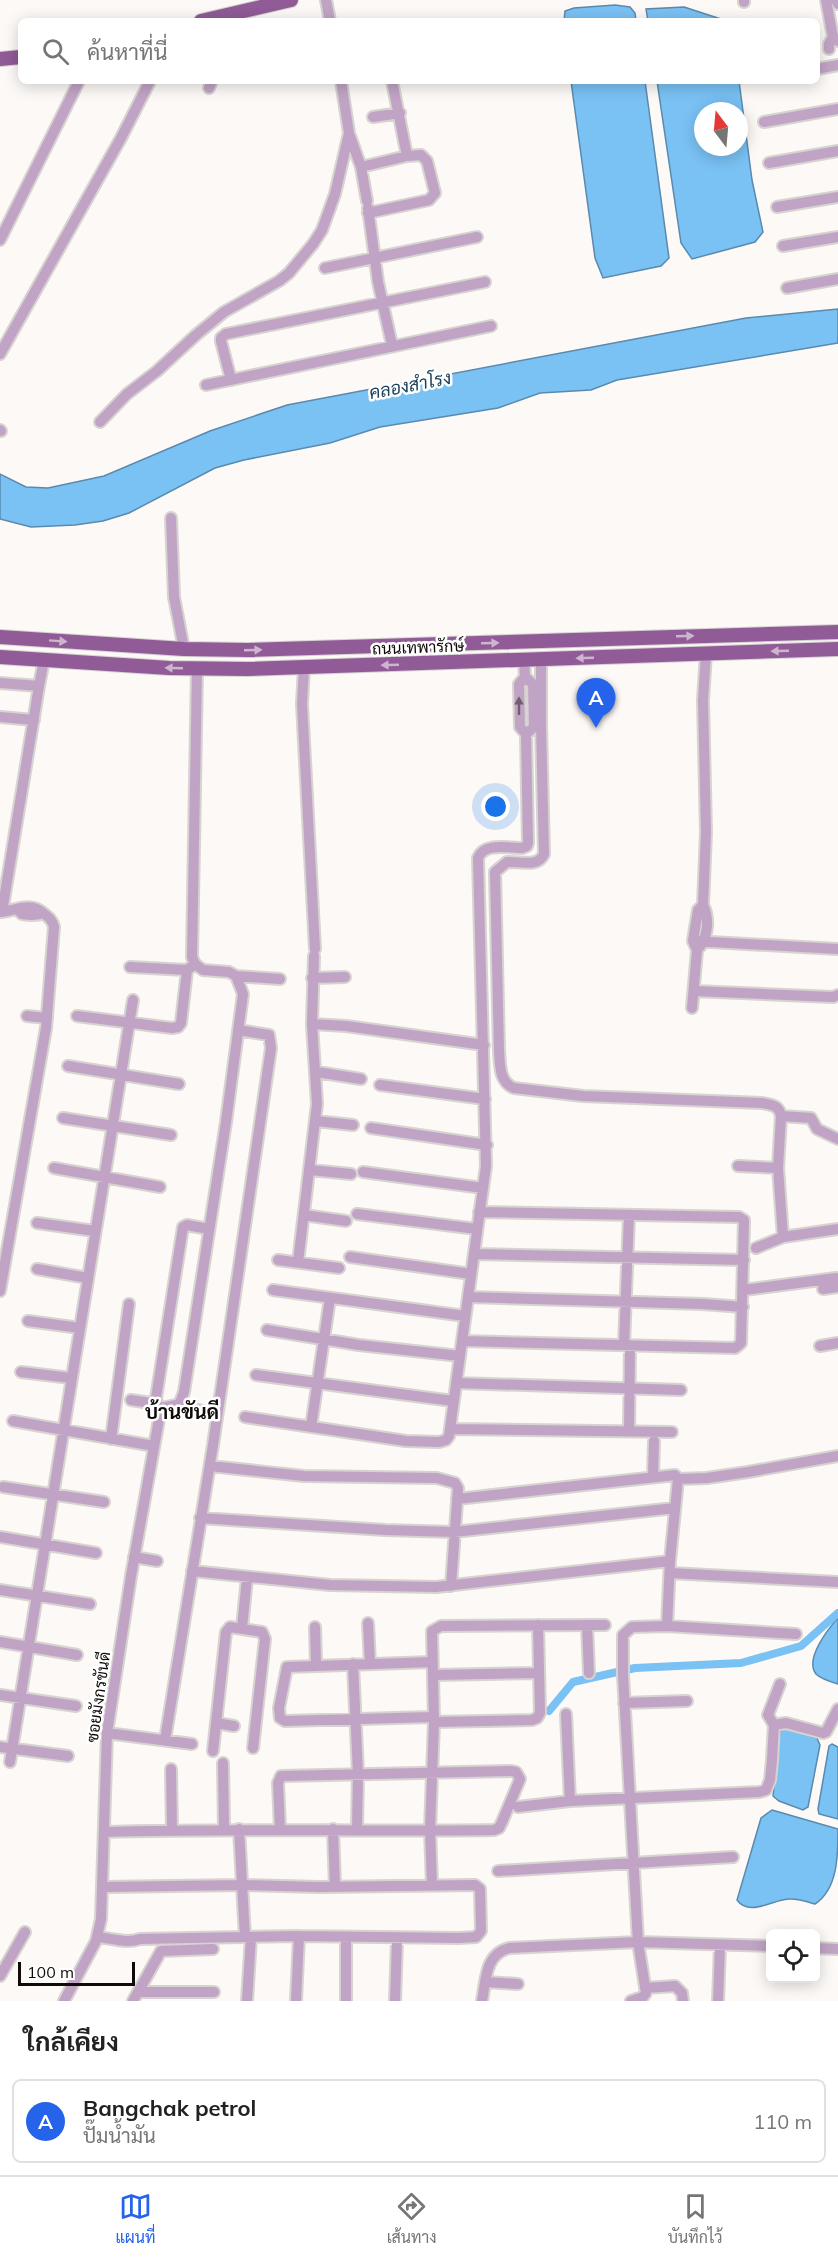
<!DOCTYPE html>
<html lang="th">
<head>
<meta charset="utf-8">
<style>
	body { margin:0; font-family:Mulish,Sarabun,sans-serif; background:#f2f2f2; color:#222 }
	.controls { position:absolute; right:18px; bottom:18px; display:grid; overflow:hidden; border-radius:9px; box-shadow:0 3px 15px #0003 }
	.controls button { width:54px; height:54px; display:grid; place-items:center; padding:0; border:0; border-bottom:2px solid #e0e0e0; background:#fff; color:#222; font:30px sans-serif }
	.compass { position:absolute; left:694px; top:102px; width:54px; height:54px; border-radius:50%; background:#fff; box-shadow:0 3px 15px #0003; rotate:344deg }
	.scale { position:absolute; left:18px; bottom:15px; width:117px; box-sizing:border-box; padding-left:6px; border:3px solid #100b08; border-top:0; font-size:16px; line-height:21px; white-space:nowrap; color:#100b08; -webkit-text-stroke:4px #fff; paint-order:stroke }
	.you { position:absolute; left:496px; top:807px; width:21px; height:21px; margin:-15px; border:4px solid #fff; border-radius:50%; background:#1a73e8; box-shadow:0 0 0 9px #1a73e833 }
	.badge { display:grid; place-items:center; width:39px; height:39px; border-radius:50%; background:#2563eb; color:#fff; font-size:20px; font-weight:700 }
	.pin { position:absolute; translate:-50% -50px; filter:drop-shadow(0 2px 3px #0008) }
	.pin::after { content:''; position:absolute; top:32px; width:21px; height:18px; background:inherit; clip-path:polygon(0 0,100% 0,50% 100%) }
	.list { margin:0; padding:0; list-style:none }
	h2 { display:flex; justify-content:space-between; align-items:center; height:78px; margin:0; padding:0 24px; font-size:26px }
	h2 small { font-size:20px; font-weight:400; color:#767676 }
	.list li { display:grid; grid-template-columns:39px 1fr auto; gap:18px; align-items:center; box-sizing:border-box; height:84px; margin:0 12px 12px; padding:0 12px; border:2px solid #e0e0e0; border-radius:9px }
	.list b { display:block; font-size:22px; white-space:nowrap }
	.list p { margin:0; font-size:20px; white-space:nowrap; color:#767676 }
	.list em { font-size:20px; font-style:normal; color:#767676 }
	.icon { flex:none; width:33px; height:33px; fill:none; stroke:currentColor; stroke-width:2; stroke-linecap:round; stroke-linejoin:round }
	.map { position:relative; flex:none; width:838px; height:2001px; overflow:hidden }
	.search { position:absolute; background:#fff; box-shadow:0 3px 15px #0003; left:18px; right:18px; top:18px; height:66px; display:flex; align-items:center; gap:15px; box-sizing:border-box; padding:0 21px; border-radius:9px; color:#767676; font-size:22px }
	.sheet { height:174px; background:#fff }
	nav { display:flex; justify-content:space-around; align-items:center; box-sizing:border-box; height:84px; border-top:2px solid #e0e0e0; background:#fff; font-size:16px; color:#767676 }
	nav a { display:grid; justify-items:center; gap:3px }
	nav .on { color:#2563eb }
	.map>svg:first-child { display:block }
</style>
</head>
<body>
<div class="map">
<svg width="838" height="2001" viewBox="0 0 838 2001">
	<rect width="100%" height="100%" fill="#fcf9f7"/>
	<path fill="#7ac1f4" stroke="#5a8aad" stroke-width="1.5" fill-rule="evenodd" d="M615,5L630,7L635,13L636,21H564L565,11L574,8Z
		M684,7L727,21H648L646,9Z
		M571,81H645L669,258L661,266L603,278L595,258Z
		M657,81H739L752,180L763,232L755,242L692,259L681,243ZM703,111H739V147H703Z
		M838,309V343L617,380L591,390L540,393L498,408L380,427L330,443L244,460L215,468L129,513L103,521L75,525L31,527L0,519V474L26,487L48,488L104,476L210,431L287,405L746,318Z
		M838,1618V1684C831,1682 821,1679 816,1674C804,1659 829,1628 838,1618Z
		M785,1728L817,1738L820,1745L808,1807L803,1810L779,1801L773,1796L780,1731Z
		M832,1744L838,1747V1819L819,1814L818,1809L829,1746Z
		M772,1810L838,1829C838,1855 838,1889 815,1904C808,1902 799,1899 791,1899C774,1898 750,1918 737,1900L761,1818Z"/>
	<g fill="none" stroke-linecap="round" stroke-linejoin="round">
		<path stroke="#7ac1f4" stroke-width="8" d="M549,1711L573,1682L635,1668L741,1663L801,1646L838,1613"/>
		<defs>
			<path id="minor" d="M326,0L330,21
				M744,0V2
				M826,0L833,37L838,41
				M836,0L838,4
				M829,49V44L833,37
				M817,69L838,65
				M392,81L407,156
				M209,88L212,81
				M373,117L400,113
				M764,122L838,109
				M350,136L361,167L367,201
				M769,163L838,151
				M361,167L407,156L421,155L427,161L435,193L429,200L368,213
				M777,207L838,197
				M368,208L378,282L392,345
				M0,240L79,81
				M783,246L838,237
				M325,268L477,237
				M787,288L838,279
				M0,354L121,138L150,81
				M231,380L221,341V338L226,334L485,282
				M206,385L491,326
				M100,422L127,394L157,371L196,335L224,312L279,281L289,273L313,244L322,230L335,194L349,133L341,81
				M0,430L1,431
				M171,518L174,597L184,649
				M541,660V726L544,854C538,868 520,861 507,862L495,872L499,1050C500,1065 499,1082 514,1088L583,1096L762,1103C772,1105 779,1105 781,1116L778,1168L783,1237
				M304,667L302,704L315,949
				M197,669L192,957L195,964L203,970L229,972L236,976L280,979
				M525,677L533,684L534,727L526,734
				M0,683L39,686L44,660
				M0,717L34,720
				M18,910L22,914C29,915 36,916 43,913
				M0,912C15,911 29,902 42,912C48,917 52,919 54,927L46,1028L0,1291
				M2,912L39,686
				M693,941L838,949
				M697,950C708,939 710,919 703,905L706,832L703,700L706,653
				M130,967L187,970
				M312,978L345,977
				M694,991L833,997L838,995
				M692,1008L697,950L693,941L698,910L703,905
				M27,1016L47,1018
				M77,1016L172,1028L178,1027L181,1023L187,970L195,964
				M312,1024L346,1026L484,1045
				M68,1066L179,1084
				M317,1072L361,1079
				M380,1085L485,1099
				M781,1116L811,1118L817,1129L838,1139
				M63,1118L171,1135
				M316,1121L353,1125
				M371,1128L487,1145
				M738,1166L778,1168
				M54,1168L160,1187
				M310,1170L351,1174
				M363,1172L483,1188
				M357,1214L477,1229
				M304,1215L346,1221
				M37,1223L95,1231
				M756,1248L783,1237L838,1229
				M474,1254L744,1260
				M350,1257L471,1274
				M278,1260L339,1268
				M298,1262L317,1104L312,1024L314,956
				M37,1269L88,1278
				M823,1289L838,1287
				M273,1290L465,1316
				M744,1290L836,1278
				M468,1297L703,1304L743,1307
				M28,1321L80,1328
				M267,1330L359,1345L460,1356
				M462,1341L735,1348L741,1343L744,1220L739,1217L479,1212
				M624,1345L629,1215
				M820,1346L838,1343
				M21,1372L71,1378
				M256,1375L453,1401
				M456,1383L681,1390
				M131,1400L157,1404
				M176,1405L180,1403L184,1392L226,1122L243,994L236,976
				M161,1408L157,1404L156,1398L183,1227L187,1225L209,1229
				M245,1417L406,1441L439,1442L446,1440L449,1436L486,1166L478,858C484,842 508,848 522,848L527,846L528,843L526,734L520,727L519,684L525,677L524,660
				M13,1421L154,1446
				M311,1427L330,1298
				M450,1429L672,1432
				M629,1431L630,1345
				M111,1439L129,1304
				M210,1466L304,1476L437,1478L455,1483L458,1488L451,1586
				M653,1477L654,1441
				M678,1479L707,1478L748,1472L838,1456
				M3,1487L104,1502
				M457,1499L675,1475L678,1479L670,1561L667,1626
				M200,1518L385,1530L454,1532L675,1508
				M0,1537L96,1553
				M134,1557L157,1561
				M192,1571L330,1585L436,1587L670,1561
				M670,1573L838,1582
				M0,1590L90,1604
				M368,1623L370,1664
				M587,1625L589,1673
				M315,1627L316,1665
				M242,1628L247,1578
				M0,1642L77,1655
				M432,1662L287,1667L279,1708L280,1718L285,1721L433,1717
				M353,1664L358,1774L357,1829
				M433,1675L539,1673
				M0,1695L76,1706
				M624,1703L687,1701
				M566,1714L570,1801
				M434,1722L532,1720L537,1718L540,1713L538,1625
				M216,1723L234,1726
				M774,1725L768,1715L780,1684
				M107,1733L192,1744
				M165,1740L213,1445L271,1048L269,1035L238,1030
				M0,1747L68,1756
				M213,1751L226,1632L230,1627L262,1632L265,1639L253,1748
				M10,1762L133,1000
				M223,1763L224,1829
				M171,1769L172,1830
				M518,1807L570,1801L759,1792L766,1790L770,1780L772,1760L774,1725L786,1723L823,1733L826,1732L838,1709
				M239,1829L245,1937
				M333,1829L335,1887
				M104,1832C234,1828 364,1832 494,1830L499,1828L502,1822L520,1779L516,1772L511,1771L281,1776L278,1783L280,1829
				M498,1871L733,1857
				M432,1885L430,1830L434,1722L432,1631L441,1626L605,1625
				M97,1937C111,1938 127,1944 140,1939L299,1936L459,1938L476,1937L481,1931L480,1889L475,1885L319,1887L243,1885L103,1887
				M346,1937V2001
				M816,1948L838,1949
				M0,1976L25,1932
				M486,1982L518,1984
				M645,1988L675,1986L682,1993L683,2001
				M139,1992H214
				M64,2001L96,1941L101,1919L107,1733L131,1576L161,1408L176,1405L217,1414
				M133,2001L161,1951L213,1949
				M247,2001L251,1937
				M296,2001L299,1936
				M395,2001L397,1939
				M482,2001C486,1980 485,1954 509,1948L638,1942L770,1946
				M631,2001L643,1997L646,1993L638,1942L623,1675V1635L632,1627L667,1626L796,1634
				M718,2001L720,1945"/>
			<path id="major" d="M201,21L291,0
				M0,59L21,57
				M0,637L184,649L248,650L838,632
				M0,657L169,668L247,669L838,649"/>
		</defs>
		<use href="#minor" stroke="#d6d3d1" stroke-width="14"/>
		<use href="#major" stroke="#d6d3d1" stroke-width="16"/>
		<use href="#minor" stroke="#c1a4c5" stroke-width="10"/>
		<use href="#major" stroke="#905b97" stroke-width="14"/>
	</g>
	<defs><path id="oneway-solid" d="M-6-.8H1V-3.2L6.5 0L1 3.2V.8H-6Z" transform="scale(1.5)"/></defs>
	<g fill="#cdb5d0">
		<use href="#oneway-solid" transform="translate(685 636) rotate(-2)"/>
		<use href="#oneway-solid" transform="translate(58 641) rotate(4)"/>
		<use href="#oneway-solid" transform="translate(490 643) rotate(-2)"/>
		<use href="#oneway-solid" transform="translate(253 650) rotate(-2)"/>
		<use href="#oneway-solid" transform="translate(780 651) rotate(178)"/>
		<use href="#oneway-solid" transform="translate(585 658) rotate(178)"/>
		<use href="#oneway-solid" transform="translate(390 665) rotate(178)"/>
		<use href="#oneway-solid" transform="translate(174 668) rotate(-178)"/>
	</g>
	<use fill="#715f70" href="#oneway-solid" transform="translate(519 706) rotate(-90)"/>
	<g text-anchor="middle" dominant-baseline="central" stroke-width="5" stroke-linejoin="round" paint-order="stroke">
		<g font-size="16" fill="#100b08" stroke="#fff">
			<text transform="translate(418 647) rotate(-2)">ถนนเทพารักษ์</text>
			<text transform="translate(98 1697) rotate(-82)">ซอยมังกรขันดี</text>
		</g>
		<g font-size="18" font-style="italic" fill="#1b425c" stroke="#fff">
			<text transform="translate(410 385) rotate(-11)">คลองสำโรง</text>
		</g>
		<g font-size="20" font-weight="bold" fill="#100b08" stroke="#fff">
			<text x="182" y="1411">บ้านขันดี</text>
		</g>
	</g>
</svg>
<div class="controls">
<button><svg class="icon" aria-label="locate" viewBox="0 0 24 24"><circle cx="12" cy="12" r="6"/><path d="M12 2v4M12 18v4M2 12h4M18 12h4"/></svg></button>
</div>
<svg class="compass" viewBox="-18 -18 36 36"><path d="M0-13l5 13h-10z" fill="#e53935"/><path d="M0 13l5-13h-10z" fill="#767676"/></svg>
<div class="scale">100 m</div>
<div class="you"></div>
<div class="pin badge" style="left:596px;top:728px">A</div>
<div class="search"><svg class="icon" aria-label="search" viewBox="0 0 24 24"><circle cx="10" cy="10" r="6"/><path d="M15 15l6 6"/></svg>ค้นหาที่นี่</div>
</div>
<section class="sheet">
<h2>ใกล้เคียง<small></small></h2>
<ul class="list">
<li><span class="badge">A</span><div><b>Bangchak petrol</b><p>ปั๊มน้ำมัน</p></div><em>110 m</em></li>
</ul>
</section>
<nav>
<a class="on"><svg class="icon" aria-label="map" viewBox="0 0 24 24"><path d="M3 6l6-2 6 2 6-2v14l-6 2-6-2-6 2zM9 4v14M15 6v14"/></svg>แผนที่</a>
<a><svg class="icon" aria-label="directions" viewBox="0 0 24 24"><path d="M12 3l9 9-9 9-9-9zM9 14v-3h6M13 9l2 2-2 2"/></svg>เส้นทาง</a>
<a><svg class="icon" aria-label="saved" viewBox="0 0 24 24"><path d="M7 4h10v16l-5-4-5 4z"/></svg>บันทึกไว้</a>
</nav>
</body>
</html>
